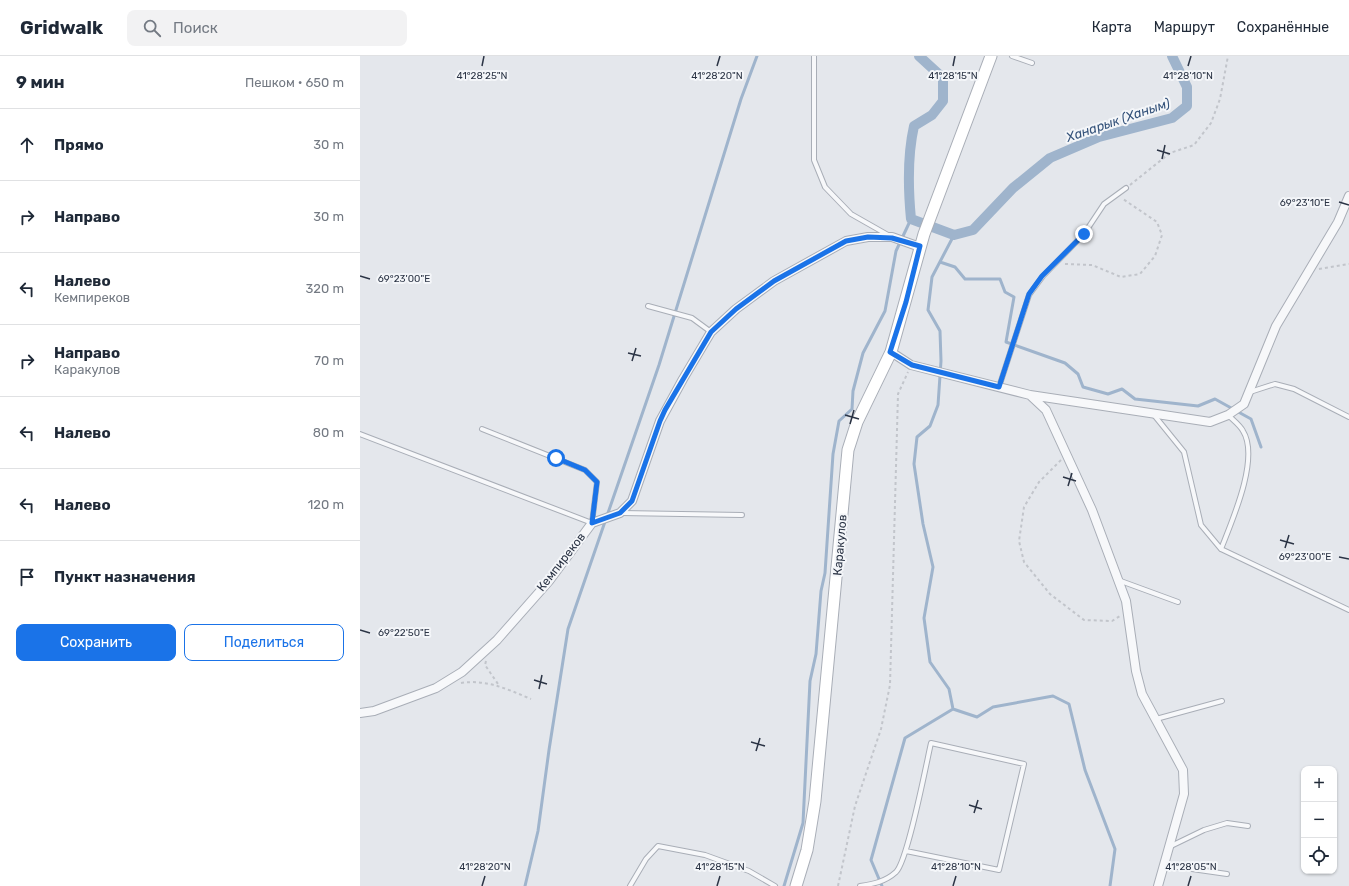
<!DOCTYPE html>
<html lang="ru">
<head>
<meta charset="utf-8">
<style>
	body { margin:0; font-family:Rubik,sans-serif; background:#f2f2f3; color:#1f2937 }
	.controls { position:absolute; right:12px; bottom:12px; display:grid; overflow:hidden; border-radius:8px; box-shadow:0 1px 3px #0004 }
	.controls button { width:36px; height:36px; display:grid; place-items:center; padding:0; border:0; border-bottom:1px solid #e0e1e3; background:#fff; color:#1f2937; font:20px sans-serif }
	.stop { position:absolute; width:12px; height:12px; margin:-9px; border:3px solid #1a73e8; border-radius:50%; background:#fff }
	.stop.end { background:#1a73e8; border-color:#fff; box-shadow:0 1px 4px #0008 }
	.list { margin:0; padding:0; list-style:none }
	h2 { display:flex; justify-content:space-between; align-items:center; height:52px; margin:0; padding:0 16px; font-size:17px }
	h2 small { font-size:13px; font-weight:400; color:#747a83 }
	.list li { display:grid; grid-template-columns:26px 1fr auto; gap:12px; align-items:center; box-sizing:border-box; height:72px; padding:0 16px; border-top:1px solid #e0e1e3 }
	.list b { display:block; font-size:15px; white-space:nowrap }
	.list p { margin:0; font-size:13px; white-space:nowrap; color:#747a83 }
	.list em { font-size:13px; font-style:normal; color:#747a83 }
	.actions { display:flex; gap:8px; padding:12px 16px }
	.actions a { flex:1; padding:9px 0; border:1px solid #1a73e8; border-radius:8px; text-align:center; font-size:14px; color:#1a73e8 }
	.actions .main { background:#1a73e8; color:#fff }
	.icon { flex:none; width:22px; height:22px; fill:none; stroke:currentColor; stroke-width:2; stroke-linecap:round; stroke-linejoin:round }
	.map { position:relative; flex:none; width:989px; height:830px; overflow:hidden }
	header { display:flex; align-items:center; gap:24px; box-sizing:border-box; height:56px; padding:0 20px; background:#fff; border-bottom:1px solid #e0e1e3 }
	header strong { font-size:19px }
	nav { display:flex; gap:22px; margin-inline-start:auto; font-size:14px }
	.search { width:280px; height:36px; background:#f2f2f3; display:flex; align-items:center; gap:10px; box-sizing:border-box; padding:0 14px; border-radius:8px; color:#747a83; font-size:15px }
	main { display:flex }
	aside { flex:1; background:#fff }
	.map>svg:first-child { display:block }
</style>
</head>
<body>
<header>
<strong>Gridwalk</strong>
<div class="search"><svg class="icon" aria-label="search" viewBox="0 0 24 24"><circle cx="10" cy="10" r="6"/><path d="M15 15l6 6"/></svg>Поиск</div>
<nav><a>Карта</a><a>Маршрут</a><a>Сохранённые</a></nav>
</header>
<main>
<aside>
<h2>9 мин<small>Пешком · 650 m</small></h2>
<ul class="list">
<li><svg class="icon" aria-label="ahead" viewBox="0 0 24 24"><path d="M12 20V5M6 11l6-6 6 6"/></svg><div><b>Прямо</b></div><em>30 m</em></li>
<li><svg class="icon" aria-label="right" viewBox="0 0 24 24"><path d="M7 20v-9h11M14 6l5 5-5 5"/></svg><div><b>Направо</b></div><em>30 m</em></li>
<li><svg class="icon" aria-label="left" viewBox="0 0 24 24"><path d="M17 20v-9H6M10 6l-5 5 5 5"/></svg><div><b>Налево</b><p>Кемпиреков</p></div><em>320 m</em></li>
<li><svg class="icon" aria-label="right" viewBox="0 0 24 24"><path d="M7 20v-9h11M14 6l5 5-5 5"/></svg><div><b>Направо</b><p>Каракулов</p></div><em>70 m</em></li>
<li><svg class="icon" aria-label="left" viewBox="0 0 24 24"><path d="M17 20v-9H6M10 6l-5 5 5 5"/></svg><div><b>Налево</b></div><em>80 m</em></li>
<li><svg class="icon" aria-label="left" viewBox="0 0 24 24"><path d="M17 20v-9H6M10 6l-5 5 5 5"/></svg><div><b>Налево</b></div><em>120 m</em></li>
<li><svg class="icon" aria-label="arrive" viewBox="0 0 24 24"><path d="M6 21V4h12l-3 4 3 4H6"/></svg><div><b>Пункт назначения</b></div></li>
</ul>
<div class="actions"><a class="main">Сохранить</a><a>Поделиться</a></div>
</aside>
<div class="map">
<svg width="989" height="830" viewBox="0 0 989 830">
	<rect width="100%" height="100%" fill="#e4e7ec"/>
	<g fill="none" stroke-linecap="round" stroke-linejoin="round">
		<path stroke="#9fb4cc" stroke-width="3" d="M580,206L595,211L605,223H640L645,236L654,241L646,286L705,307L718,318L723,331L748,338L762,333L775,343L838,350L855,343L891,363L901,391
			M593,653L617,661L633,651L693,640L709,648L725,714L755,793L750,830
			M165,830L178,775L189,694L208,573L299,309L381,43L397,0
			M424,830L443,767L450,625L456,598L461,535L465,517L473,398L479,365L492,353L493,335L503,297L525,255L536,195L551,163
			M522,830L511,804L545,682L593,653L589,633L570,606L564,562L573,511L563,468L554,408L557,381L570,370L578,349L581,305L580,275L568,254L572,221L594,179"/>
		<path stroke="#9fb4cc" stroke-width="10" d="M559,0L583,22V45L572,59L554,70C547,101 548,132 551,163L594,179L613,174L653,132L690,102L739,81L812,62L827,50V31L812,0"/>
		<defs>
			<path id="lane" d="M454,0V104L465,131L491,158L528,179
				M652,0L672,7
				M288,250L332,262L351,276
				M639,331L669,239L683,220L724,178L744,148L766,132
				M890,336L915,328L934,333L989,361
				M794,359L824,396L841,469L861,493
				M868,359C873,364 880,369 883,375C900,402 872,465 861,493L989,554
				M0,378L232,467L237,426L225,414L122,373
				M261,457L382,459
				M758,524L818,546
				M796,663L862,645
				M811,790L844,774L867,767L888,770
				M804,809L867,818
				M270,830L286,803L298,790L345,799L389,815L415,830
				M500,830C513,828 525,826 536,816C548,804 566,709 571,687L664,708L639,814L546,795"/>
			<path id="street" d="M531,296L551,309L670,339L850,366L868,359L884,348L916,270L978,166L989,140
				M670,339L686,354L732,454L766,545L776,615L782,638L823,714L824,738L798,830
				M0,657L14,655L76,632L102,616L137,584L189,525L232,467L260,457L272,445L300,365L323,323L351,276L376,253L414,225L486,185L508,181H532L560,191"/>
			<path id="secondary" d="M436,830L447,794L455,745L488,394L497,366L531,296L564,178L631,0"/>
		</defs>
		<use href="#lane" stroke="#a9aeb7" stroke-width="6"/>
		<use href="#street" stroke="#a9aeb7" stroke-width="10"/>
		<use href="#secondary" stroke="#a9aeb7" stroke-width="13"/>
		<path stroke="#c2c5cb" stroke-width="2" stroke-dasharray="3 3" stroke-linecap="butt" d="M770,129L810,97L834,89L851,67L860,43L868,0
			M705,208L732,209L761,221L780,218L795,200L802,179L797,166L763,143
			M959,213L989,208
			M701,404L679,426L664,451L659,485L664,506L690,538L724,564L752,565L760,560
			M126,605L125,609L138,628
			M101,627C126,623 147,633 171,643
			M478,830L495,750L521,673L530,629L538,338L548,316"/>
		<use href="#lane" stroke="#f7f8fa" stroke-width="4"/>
		<use href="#street" stroke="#f7f8fa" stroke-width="8"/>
		<use href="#secondary" stroke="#fff" stroke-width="11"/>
	</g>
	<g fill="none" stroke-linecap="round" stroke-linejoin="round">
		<path stroke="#1a73e8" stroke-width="5" d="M196,402L225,414L237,426L232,467L260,457L272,445L300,365L305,354L351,276L376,253L414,225L486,185L508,181L532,182L560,190L546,246L530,296L552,309L639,331L669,238L682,220L724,178"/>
	</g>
	<path fill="none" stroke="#2b3445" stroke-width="1.5" d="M122,10L124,0M357,10L360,0M593,10L595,0M828,10L831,0M797,94L810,98M802,103L805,89M979,146L989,149M0,220L10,223M268,297L281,300M272,305L276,292M485,359L499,363M490,368L494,354M703,421L716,425M708,430L712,417M920,484L934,488M925,492L929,479M979,501L989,503M0,574L10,577M174,624L187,628M179,633L182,619M391,686L405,690M396,695L400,682M609,749L622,753M614,757L618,744M122,830L125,820M357,830L360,820M593,830L596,820M828,830L831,820"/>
	<g text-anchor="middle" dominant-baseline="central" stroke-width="4" stroke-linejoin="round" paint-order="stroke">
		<g font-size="12" fill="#2b3445" stroke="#f4f6f9">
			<text transform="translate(480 489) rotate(-85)">Каракулов</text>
			<text transform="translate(201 506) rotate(-52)">Кемпиреков</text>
		</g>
		<g font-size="13" font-style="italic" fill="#34527a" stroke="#f4f6f9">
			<text transform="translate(758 64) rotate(-19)">Ханарык (Ханым)</text>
		</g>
	</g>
	<g font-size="10" text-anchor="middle" fill="#2b3445" stroke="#f4f6f9" stroke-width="4" stroke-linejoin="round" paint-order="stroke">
		<text x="122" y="23">41°28'25"N</text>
		<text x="357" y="23">41°28'20"N</text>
		<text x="593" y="23">41°28'15"N</text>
		<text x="828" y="23">41°28'10"N</text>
		<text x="945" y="150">69°23'10"E</text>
		<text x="44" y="226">69°23'00"E</text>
		<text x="945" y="504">69°23'00"E</text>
		<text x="44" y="580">69°22'50"E</text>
		<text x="125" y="814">41°28'20"N</text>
		<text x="360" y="814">41°28'15"N</text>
		<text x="596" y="814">41°28'10"N</text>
		<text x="831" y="814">41°28'05"N</text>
	</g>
</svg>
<div class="controls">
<button>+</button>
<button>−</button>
<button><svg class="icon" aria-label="locate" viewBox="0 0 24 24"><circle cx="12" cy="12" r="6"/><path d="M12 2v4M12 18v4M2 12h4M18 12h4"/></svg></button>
</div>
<div class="stop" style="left:196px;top:402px"></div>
<div class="stop end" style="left:724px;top:178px"></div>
</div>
</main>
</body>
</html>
